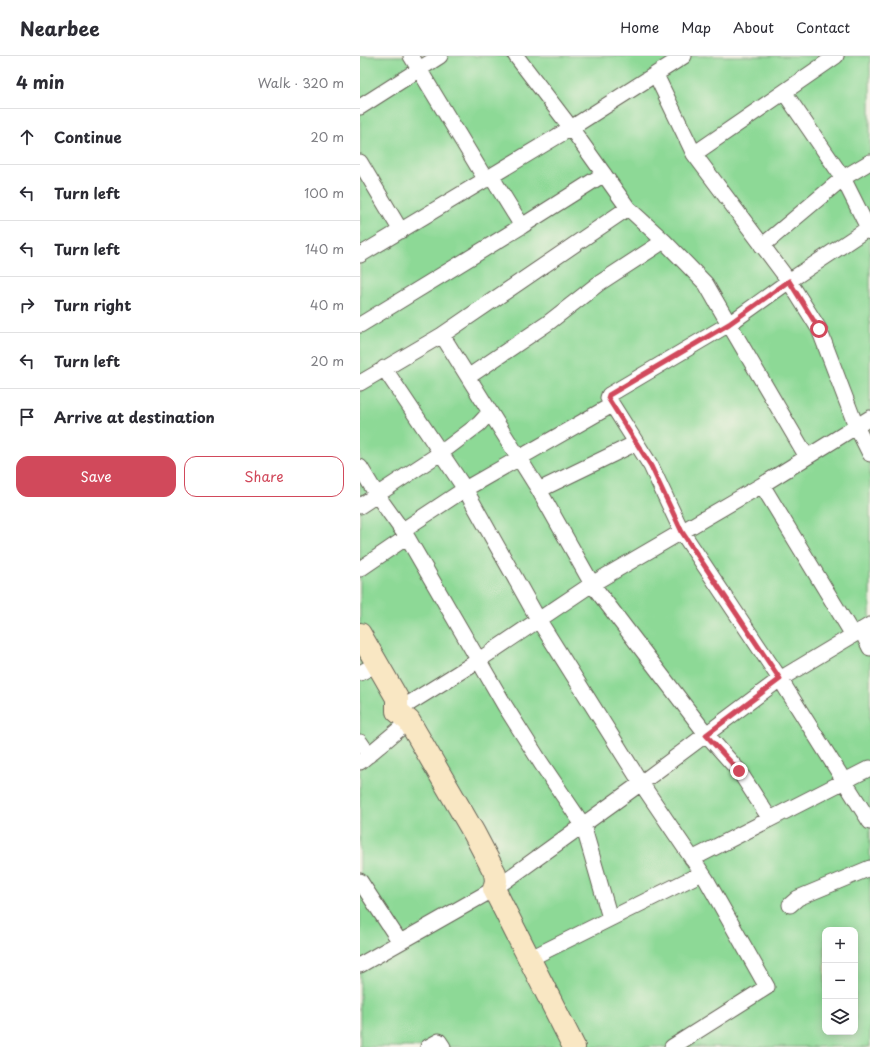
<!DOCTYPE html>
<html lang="en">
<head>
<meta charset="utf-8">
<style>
	body { margin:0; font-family:"Playpen Sans",sans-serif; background:#f2f2f3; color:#2b2b33 }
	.controls { position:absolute; right:12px; bottom:12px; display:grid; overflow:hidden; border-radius:8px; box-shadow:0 2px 10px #0003 }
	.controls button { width:36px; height:36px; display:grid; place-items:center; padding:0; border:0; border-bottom:1px solid #e1e1e2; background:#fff; color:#2b2b33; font:20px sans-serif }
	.stop { position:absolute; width:12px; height:12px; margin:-9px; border:3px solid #d1495b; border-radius:50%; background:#fff }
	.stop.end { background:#d1495b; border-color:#fff; box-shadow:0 1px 4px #0008 }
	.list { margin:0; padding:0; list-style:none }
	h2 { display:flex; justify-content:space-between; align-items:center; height:52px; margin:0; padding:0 16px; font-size:17px }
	h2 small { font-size:13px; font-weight:400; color:#7c7c81 }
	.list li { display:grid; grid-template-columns:26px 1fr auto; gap:12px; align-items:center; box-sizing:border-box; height:56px; padding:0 16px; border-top:1px solid #e1e1e2 }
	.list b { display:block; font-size:15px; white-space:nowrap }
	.list em { font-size:13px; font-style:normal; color:#7c7c81 }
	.actions { display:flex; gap:8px; padding:12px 16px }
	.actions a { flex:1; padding:9px 0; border:1px solid #d1495b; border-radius:12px; text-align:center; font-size:14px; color:#d1495b }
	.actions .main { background:#d1495b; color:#fff }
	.icon { flex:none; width:22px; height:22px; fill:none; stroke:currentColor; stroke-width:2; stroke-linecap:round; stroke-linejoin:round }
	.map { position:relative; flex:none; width:510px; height:991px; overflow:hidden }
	header { display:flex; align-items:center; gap:24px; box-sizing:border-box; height:56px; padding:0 20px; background:#fff; border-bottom:1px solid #e1e1e2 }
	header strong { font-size:19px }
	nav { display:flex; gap:22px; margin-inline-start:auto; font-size:14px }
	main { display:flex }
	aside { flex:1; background:#fff }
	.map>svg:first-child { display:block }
</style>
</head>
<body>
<header>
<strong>Nearbee</strong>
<nav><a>Home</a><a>Map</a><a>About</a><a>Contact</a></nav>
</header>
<main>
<aside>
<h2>4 min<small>Walk · 320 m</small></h2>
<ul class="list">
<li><svg class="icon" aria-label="ahead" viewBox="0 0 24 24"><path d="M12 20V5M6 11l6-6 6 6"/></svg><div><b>Continue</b></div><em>20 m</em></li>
<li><svg class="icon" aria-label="left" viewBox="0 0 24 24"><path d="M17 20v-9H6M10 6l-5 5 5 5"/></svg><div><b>Turn left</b></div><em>100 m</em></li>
<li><svg class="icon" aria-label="left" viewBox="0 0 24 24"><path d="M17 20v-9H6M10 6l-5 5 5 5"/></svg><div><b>Turn left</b></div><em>140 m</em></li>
<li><svg class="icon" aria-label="right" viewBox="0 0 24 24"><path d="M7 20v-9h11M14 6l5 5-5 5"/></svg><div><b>Turn right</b></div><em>40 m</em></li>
<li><svg class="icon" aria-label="left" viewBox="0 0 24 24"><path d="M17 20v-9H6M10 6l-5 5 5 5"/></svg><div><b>Turn left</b></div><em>20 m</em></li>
<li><svg class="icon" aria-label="arrive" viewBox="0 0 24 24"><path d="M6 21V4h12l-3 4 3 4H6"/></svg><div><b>Arrive at destination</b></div></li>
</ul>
<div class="actions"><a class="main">Save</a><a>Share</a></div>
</aside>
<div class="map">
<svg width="510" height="991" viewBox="0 0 510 991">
	<rect width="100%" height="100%" fill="#f7f3e8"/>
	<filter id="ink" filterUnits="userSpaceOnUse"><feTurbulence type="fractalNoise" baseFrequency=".025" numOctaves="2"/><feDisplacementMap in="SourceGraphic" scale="8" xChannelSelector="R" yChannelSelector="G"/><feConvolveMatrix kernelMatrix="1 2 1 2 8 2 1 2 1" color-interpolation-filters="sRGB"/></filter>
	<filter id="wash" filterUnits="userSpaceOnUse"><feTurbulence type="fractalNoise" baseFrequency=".012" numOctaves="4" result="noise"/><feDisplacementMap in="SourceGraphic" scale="16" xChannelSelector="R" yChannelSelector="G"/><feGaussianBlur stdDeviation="0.9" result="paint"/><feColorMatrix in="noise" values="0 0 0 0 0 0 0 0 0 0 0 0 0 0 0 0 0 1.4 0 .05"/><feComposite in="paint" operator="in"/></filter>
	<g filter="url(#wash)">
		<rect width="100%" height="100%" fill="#ede0bf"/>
		<path fill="#8dd996" stroke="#547a59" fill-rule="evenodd" d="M0,0H510V991H0ZM465,874H495V976H465Z"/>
	</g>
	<g filter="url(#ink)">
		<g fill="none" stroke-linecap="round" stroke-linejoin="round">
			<defs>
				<path id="street" d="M51,0L126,124
					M156,0L211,72L268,152L304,185L346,228L369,268L249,339L248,342L291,410L322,476L420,623L510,766
					M296,19L334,98L429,225L459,273L496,370L510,398
					M424,36L476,0
					M0,51L80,0
					M334,98L424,36L483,122L402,190
					M0,106L41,175
					M510,106L483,122L510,176
					M162,170L244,118
					M0,199L211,72L324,0
					M0,269L162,170L131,120
					M82,279L268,152
					M24,312L105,433L178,563L281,727L346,823L407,931L312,991
					M108,321L188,267L238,228L304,185
					M0,327L82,279L130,356L119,368L82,396L0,450
					M130,356L179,434L232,528L347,679L379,715L410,763
					M447,401L369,268L429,225L510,171
					M0,411L17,439L47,481L145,650L181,707L223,769L250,862
					M402,429L493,579
					M179,434L276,387
					M43,474L105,433L252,349
					M0,513L47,481
					M501,574L510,592
					M0,617L17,608
					M37,655L119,604L232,528L402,429L510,362
					M0,686L9,699
					M0,706L49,665
					M332,803L510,712
					M0,825L40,886
					M430,849L438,842L510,812
					M169,903L342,817
					M0,909L134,833L281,727L420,623L510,569
					M68,991L79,985L83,991"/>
				<path id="secondary" d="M0,578L37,642V655L49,665L114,777L135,817L136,825L134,833L214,991"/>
			</defs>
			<use href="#street" stroke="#656155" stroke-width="17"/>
			<use href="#secondary" stroke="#656155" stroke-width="24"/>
			<use href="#street" stroke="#fff" stroke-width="15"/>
			<use href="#secondary" stroke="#f9e7c3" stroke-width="22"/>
		</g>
	</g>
	<g fill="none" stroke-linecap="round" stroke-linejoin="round" filter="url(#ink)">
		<path stroke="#d1495b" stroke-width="5" d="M379,715L346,679L420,623L322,476L291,410L248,342L249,339L369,268L429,225L459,273"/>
	</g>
</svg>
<div class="controls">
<button>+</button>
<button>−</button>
<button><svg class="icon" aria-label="layers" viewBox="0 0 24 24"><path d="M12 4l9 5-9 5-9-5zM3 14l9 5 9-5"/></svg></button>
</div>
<div class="stop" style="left:459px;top:273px"></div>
<div class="stop end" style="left:379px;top:715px"></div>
</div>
</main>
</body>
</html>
